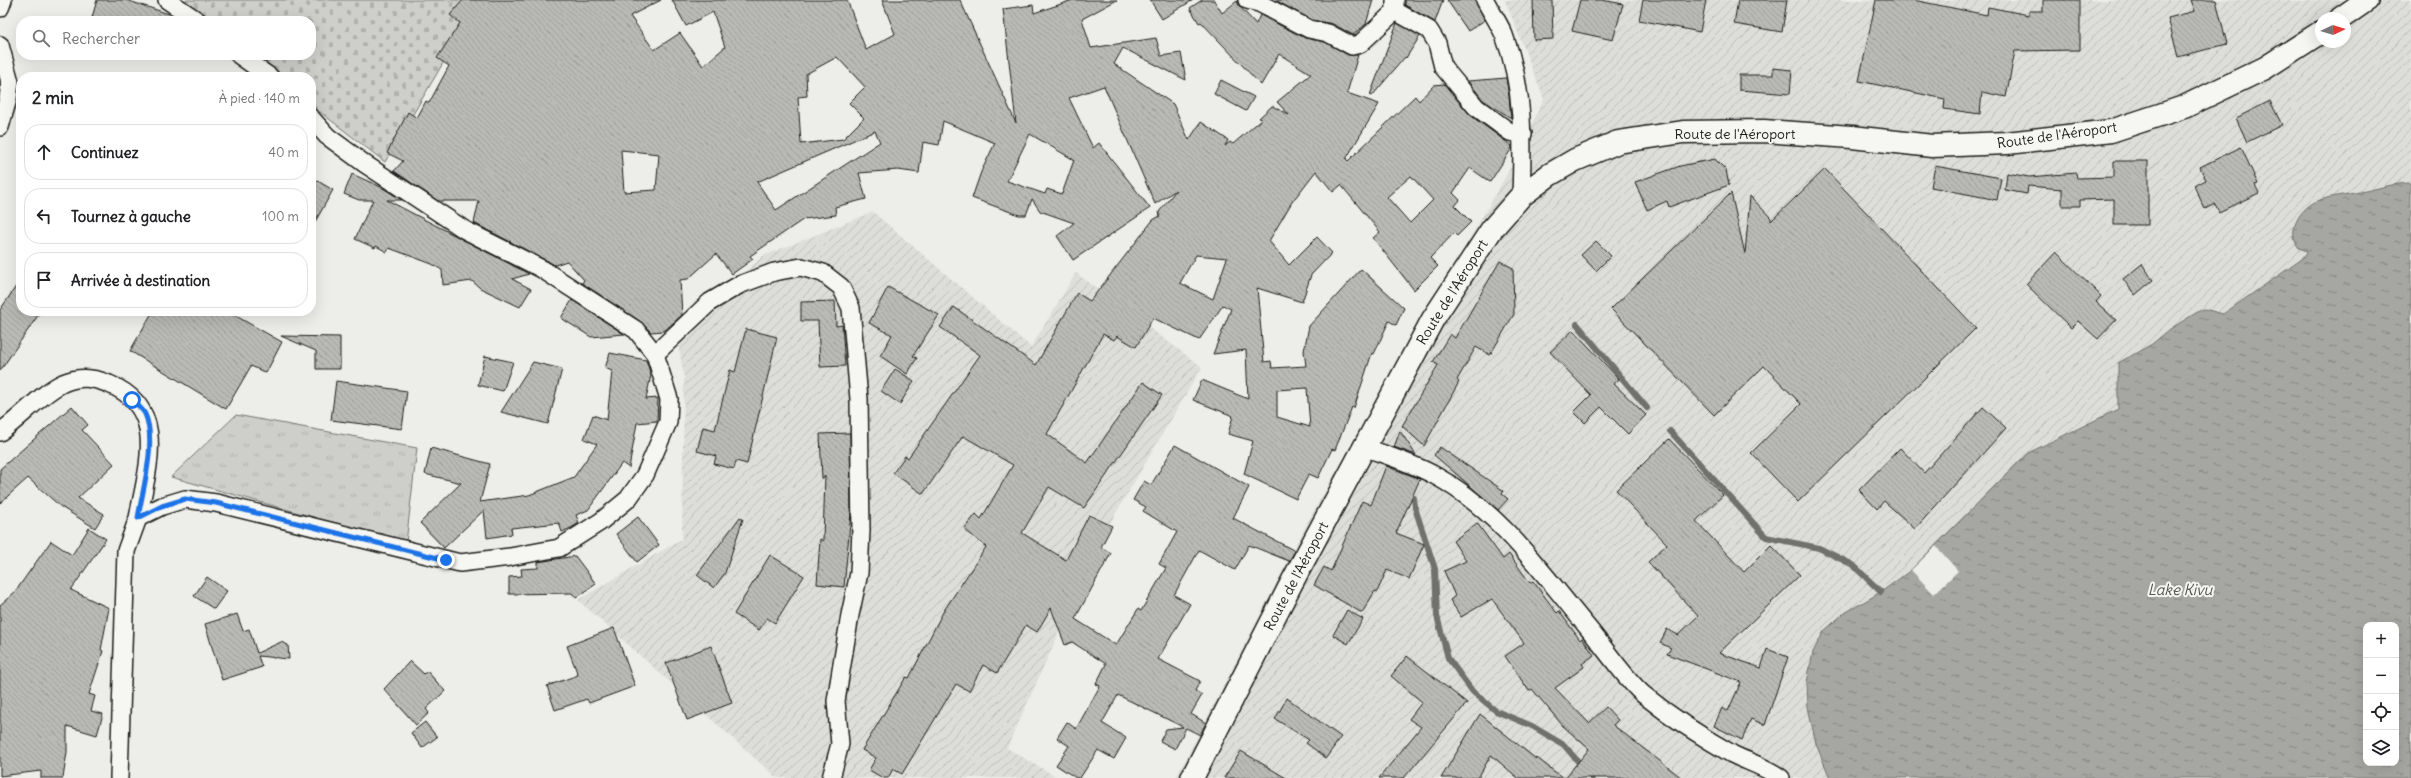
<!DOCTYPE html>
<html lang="fr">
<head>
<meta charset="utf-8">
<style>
	body { margin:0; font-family:Delius,sans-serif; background:#f2f2f2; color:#202124 }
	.controls { position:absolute; right:12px; bottom:12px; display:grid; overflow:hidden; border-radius:8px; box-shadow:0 4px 16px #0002 }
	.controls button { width:36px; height:36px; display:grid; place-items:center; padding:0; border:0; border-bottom:1px solid #e0e0e0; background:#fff; color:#202124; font:20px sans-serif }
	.compass { position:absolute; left:2315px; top:12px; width:36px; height:36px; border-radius:50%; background:#fff; box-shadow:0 4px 16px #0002; rotate:86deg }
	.stop { position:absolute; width:12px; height:12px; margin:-9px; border:3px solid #1a73e8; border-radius:50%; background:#fff }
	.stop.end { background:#1a73e8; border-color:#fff; box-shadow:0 1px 4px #0008 }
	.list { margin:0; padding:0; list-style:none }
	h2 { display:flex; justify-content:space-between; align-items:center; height:52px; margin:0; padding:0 16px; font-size:17px }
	h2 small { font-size:13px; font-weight:400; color:#757577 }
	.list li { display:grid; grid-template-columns:26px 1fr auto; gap:12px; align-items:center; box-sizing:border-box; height:56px; margin:0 8px 8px; padding:0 8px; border:1px solid #e0e0e0; border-radius:16px }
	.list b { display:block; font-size:15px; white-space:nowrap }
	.list em { font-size:13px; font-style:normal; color:#757577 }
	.icon { flex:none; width:22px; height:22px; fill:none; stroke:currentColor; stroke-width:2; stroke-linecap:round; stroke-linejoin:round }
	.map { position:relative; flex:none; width:2411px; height:778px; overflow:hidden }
	.search { position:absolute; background:#fff; box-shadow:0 4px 16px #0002; left:16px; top:16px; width:300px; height:44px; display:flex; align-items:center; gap:10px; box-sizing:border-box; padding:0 14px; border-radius:16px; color:#757577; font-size:15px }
	.panel { position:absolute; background:#fff; box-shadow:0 4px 16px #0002; left:16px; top:72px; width:300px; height:244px; border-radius:16px }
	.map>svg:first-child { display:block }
</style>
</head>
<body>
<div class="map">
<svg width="2411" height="778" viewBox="0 0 2411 778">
	<defs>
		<pattern id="industrial-furrows" width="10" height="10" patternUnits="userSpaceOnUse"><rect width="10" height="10" fill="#ddddda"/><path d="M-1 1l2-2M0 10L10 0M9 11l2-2" fill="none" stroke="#bdbdba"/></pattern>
		<pattern id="cemetery-stones" width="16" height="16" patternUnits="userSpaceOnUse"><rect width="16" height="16" fill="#cececb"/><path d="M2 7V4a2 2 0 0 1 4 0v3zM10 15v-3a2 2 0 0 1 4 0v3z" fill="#b0b0ae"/></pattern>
		<pattern id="park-tufts" width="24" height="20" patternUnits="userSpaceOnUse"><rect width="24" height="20" fill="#cececb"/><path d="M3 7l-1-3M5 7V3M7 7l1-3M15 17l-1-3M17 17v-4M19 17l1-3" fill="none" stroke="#b0b0ae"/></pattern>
		<pattern id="water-ripples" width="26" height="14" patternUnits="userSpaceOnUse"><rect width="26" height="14" fill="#a6a6a3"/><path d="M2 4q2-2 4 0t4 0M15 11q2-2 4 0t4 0" fill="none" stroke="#868684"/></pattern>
		<pattern id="building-back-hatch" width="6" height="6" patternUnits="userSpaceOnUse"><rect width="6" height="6" fill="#b9b9b6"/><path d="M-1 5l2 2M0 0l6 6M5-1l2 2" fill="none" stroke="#9e9e9c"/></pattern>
	</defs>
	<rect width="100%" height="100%" fill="#edede9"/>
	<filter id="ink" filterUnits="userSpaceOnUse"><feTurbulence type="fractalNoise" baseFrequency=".025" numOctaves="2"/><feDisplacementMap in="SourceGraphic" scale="8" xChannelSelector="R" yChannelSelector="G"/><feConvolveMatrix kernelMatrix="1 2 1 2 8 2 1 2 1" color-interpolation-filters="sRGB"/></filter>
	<g filter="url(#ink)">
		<path fill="url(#industrial-furrows)" fill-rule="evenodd" d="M1505,0H2411V183L2384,186L2315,202L2303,211L2296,221L2302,249L2307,251L2305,257L2223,314L2199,311L2170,329L2152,344L2128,356L2118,409L2028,453L1911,570L1881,592L1813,652L1807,683L1808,707L1816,744L1830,778H1176L1313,512L1511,167L1544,99ZM2321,18H2345V42H2321Z
			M873,212L1031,347L1076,273L1202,367L1103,535L1007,748L1058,778H777L578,600L682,539L684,377L676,332L763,256Z"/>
		<path fill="url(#cemetery-stones)" stroke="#757574" d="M172,0H480L385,162L311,105V77H274L245,55H311V21H200Z"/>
		<path fill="url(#park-tufts)" stroke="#757574" d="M236,415L417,448L406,543L171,477Z"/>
		<path fill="url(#water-ripples)" stroke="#6f6f6d" fill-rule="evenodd" d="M2411,183V778H1830L1816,744L1808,707L1807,682L1813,652L1824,631L1843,614L1881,592L1911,570L2028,453L2118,409V363L2152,344L2170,329L2199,311L2204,309L2223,314L2305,257L2307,251L2299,248C2286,232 2299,210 2315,202C2328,196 2346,195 2360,192C2377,189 2393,183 2411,183ZM2366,625H2396V763H2366Z"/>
		<path fill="#edede9" d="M1936,546L1958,571L1934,594L1911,570Z"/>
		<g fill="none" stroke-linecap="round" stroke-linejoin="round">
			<path stroke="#6f6f6d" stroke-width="6" d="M1577,324L1647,408
				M1670,431L1766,537L1819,548L1853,565L1881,592
				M1414,498L1415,508L1435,569L1437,616L1448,658L1473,692L1496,711L1532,726L1564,745L1592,778"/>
		</g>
		<path fill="url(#building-back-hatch)" stroke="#1c1c1c" fill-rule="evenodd" d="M97,0H126L169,14L180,21H91Z
			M463,0H661L630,16L654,50L680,33L703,66L725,47L713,12L686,26L672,0H847L866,50L895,34L882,0H960L1016,123L1003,9L1033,5L1034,13L1073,0H1117L1082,19L1091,48L1156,38L1161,56L1181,53L1186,80L1123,48L1114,64L1173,104L1189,140L1201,122L1228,140L1225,146L1230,142L1233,144L1262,119L1259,118L1272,106L1289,115L1277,102L1311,74L1279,54L1261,85L1201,22L1199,23L1190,8L1202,0H1214L1222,13L1237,1L1240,7L1256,24L1260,15L1305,38L1325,42L1348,55H1358L1347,93L1379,104L1346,159L1348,161L1415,96L1419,101L1434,85L1444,84L1470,115L1512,146V148L1490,182L1470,168L1453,193L1460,200L1455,206L1471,222L1457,236L1454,233L1430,258L1438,266L1414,290L1373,238L1380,232L1341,185L1333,192L1316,171L1292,202L1269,241L1289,265L1317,237L1332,253L1311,275L1302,302L1257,288L1264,362L1271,361L1272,368L1306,366L1304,351L1309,326L1361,269L1404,308L1396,325L1389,321L1374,354L1372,353L1354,408L1352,407L1335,450L1332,449L1318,478L1309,474L1296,499L1244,474L1253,441L1228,434L1233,416L1193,400L1202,380L1248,399L1246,350L1213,354L1231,309L1223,305L1199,340L1153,318L1136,347L1117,336L1114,340L1103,334L1047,434L1087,463L1143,382L1162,395L1084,508L1049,487L1022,533L1066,560L1089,515L1112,526L1101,547L1111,553L1075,619L1116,645L1138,609L1141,611L1166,568L1159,564L1177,532L1143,511L1146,507L1133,500L1144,481L1151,485L1175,445L1249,487L1233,518L1295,551L1289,561L1249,545L1235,570L1199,550L1174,595L1190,604L1158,659L1200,681L1195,691L1202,695L1191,714L1206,723L1200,735L1186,728L1175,749L1160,741L1166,729L1183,727L1118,695L1102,723L1126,738L1114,759L1098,750L1080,778H1076L1056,765L1069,746L1057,738L1067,722L1076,729L1100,686L1096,684L1106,664L1072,642L1065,645L1051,608L1037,632L1026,625L997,673L983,665L969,691L956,684L902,774L893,769L888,778H883L869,770L876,758L862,750L906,677L909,678L943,612L986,547L964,529L976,514L981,519L1013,465L963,436L923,494L893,473L905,456L908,458L980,355L940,327L954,307L1036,365L1077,293L1090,301L1153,220L1160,216L1159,212L1176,190L1155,204L1104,86L1069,98L1093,148L1099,143L1150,208L1073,260L1057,236L1074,223L1040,211L1032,199L1026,215H1019L972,198L981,172L995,143L943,121L939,145L923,142L919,173L898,170L859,173L866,199L835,207L836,215L804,219L750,256L753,259L732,274L716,254L688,279L680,280L682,315L664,331L651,332L641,322L582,283L584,280L567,261L555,265L474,223L479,201H438L394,171L403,161L387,153L408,112L417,118L426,101L429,103L449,66L437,58L460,23L450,15ZM837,57L865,87L849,103L864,118L843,139L801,144L798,97L807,96L806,74ZM875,131L880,142L776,210L757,182ZM1030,134L1074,160L1062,194L1047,189L1045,194L1007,181ZM621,150L659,154L656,190L624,192ZM1411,176L1433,200L1410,223L1387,197ZM1196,255L1227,258L1213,299L1180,283ZM1307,388L1310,427L1277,417V390Z
			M1150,0H1193L1162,19Z
			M1275,0H1373L1366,24L1353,35L1333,24L1312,20Z
			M1405,0H1443L1435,22L1405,5Z
			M1447,0H1475L1485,20L1468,31Z
			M1533,0H1552L1553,39L1534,40Z
			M1580,0H1602L1623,4L1613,40L1572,31Z
			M1643,0H1706L1700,32L1639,20Z
			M1738,0H1787L1782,32L1734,24Z
			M1876,0H1913L1987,15L1988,7L2029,15V11H2043V0H2080V50L2015,51L2006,97L1982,92L1980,114L1944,109L1945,99L1859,81Z
			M2191,0H2216L2227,44L2178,57L2168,18L2195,11Z
			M1397,23L1420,36L1406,58L1405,57L1372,96L1370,95Z
			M1773,68L1792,70L1790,94L1739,90V75H1773Z
			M1506,78L1509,96L1511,118L1483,100L1468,81Z
			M1221,80L1254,97L1246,111L1214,94Z
			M2270,101L2282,125L2247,142L2236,118Z
			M2241,147L2258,184L2255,185L2259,193L2219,212L2215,204L2205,209L2194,186L2206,180L2200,167Z
			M1715,159L1726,170L1729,185L1669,207L1667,201L1647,210L1635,182L1680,166Z
			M2114,161H2148V225H2114V199L2080,200V206H2062V189L2028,186L2027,194L2005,190L2007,173L2029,177L2076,173L2077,178L2114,177Z
			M1935,166L2001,178L1997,200L1931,187Z
			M1825,169L1976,328L1798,502L1751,453L1801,404L1764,366L1714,415L1611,309L1731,193L1745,254L1750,196L1771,218V221Z
			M352,174L381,187L402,200H387L529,274L512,279L531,289L520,307L480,288L472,281L443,285L442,270L432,264L389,248L387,252L376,246L375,248L355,239L373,200H359L344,194Z
			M311,177L333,190L311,229Z
			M1596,241L1611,256L1596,271L1581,255Z
			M2056,252L2101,296L2096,302L2116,320L2098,339L2078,321L2071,328L2026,284Z
			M1500,261L1513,268L1514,314L1490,355L1476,347L1457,380L1459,382L1424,446L1402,426L1438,365L1433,362L1450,334L1455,338Z
			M2142,264L2153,280L2135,295L2123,279Z
			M21,279V311H41L0,371V310Z
			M888,287L939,315L913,356L917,358L907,374L880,356L892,335L869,323Z
			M572,300L624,334L591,337L561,318Z
			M835,301L836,326L842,325L845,366L820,367L818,321H801V302Z
			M153,311H227L282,342L266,373L251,366L226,409L130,351Z
			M746,329L777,337L747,464L736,461L734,469L714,464L716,456L697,451L703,427L715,430L730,370L735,372Z
			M1573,330L1619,379L1614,384L1646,415L1628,434L1601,407L1585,423L1574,412L1591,395L1550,352Z
			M281,336L340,337V369H316V351Z
			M610,353L646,360L651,375L646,399L658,398L657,421L637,423L629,468L622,463L588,510L576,515L579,523L571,528L562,532L559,523L511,528L512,534L487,538L484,510L444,548L420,523L461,483L425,474L431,448L490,464L480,502L529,495L574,477L597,444L584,439L593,415L607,420L612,371L605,368Z
			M485,356L513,362L503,391L478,385Z
			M533,362L562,369L548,424L501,412Z
			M895,369L914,381L900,404L881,391Z
			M336,381L407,391L402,429L331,420Z
			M72,406L88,425L82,430L114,464L78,498L104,514L95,528L61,507L28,478L0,503V469Z
			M1983,407L2006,428L1915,529L1884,501L1877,509L1859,490L1900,448L1924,473Z
			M1400,431L1416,455L1394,447Z
			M850,433L851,513L844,587L817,584L820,539L823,541L825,475L822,479L820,434Z
			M1669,439L1723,495L1696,521L1744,572L1771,545L1800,575L1719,653L1761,668L1767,649L1788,657L1765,725L1751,719L1742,740L1714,726L1722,708L1728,711L1741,682L1667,654L1671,648L1660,643L1667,629L1678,635L1698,616L1648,562L1667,544L1616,490Z
			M1440,447L1504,491L1502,494L1508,499L1498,510L1434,455Z
			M1386,466L1420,479L1396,533L1424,544L1409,579L1387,570L1377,592L1375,591L1362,613L1314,585L1324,567L1331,571L1362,501L1371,505Z
			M638,517L659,545L637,562L616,534Z
			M740,517L743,519L725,573L714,588L697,575Z
			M1477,523L1503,559L1509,554L1530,583L1533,581L1557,613L1559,611L1580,640L1582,638L1594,655L1582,664L1584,667L1555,688L1589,723L1606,707L1618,720L1613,725L1682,778H1565L1589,749L1563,726L1532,689L1529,691L1505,656L1524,643L1492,599L1461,617L1450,600L1455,596L1444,571L1466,561L1453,541Z
			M89,528L106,539L71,590L109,608L101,650L103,651L89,694L95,696L91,711L103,714L97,735L67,726V752L63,778H41V771L0,776V605L15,592L51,541L72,555Z
			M770,555L804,576L775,623L767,618L759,630L734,614Z
			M575,556L596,584L576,598L572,593L509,594V577L522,576L521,569L538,568V562Z
			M207,577L227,591L214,609L194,596Z
			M1347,610L1363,619L1348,644L1333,635Z
			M237,614L243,631L249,629L257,653L281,642L288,645L289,659L258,656L262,667L222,680L205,624Z
			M614,628L635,686L589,703L587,699L555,710L547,686L578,675L567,646Z
			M711,646L732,703L687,720L666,663Z
			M1407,656L1467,703L1404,778H1379L1421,727L1409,719L1422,702L1391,676Z
			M410,661L424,674L427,671L445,691L426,709L429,713L416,725L384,689Z
			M1287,698L1341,737L1326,758L1306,743L1309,740L1275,719Z
			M1480,714L1536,759L1537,758L1563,778H1518L1491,755L1478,778H1441Z
			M425,722L437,737L422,748L411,733Z
			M1241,751L1286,778H1224Z"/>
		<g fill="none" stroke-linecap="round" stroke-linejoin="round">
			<defs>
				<path id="street" d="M167,0L198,21
					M1247,0L1259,3L1309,29L1328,33L1352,46L1360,44L1395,11V0
					M1485,0C1491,12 1499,23 1504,35C1524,87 1523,141 1521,196
					M0,8L3,0
					M1395,11L1429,30L1437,43L1443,67L1476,107L1510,132L1523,134
					M0,45L10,82L8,99L0,127
					M239,55L270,77
					M655,354L710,302L739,285L774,272L801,267L823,273L841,287L851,308L859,399L861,530L859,573L850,615L836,701L840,744L831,778
					M0,432C21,418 40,394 63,383C79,376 93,377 109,384C169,408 147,469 138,518
					M1364,447C1388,456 1412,463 1434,475C1498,509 1543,574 1588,628C1604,647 1626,680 1644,695C1671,717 1702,737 1732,754C1748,762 1766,767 1781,778
					M119,778L126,551L138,518L162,506L185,499L216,503L460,563L510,557L559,548L600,522L628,499L645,475L668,422L669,399L655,354L636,330L542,269L465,230L365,164L327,136L311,118"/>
				<path id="highway" d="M2341,18L2367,0
					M1192,778L1291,584L1433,319L1492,229L1521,196L1549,175L1575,160L1618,142L1683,132L1764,131L1852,137L1932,146L2007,143L2111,131L2184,107L2265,68L2321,32"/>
			</defs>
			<use href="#street" stroke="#1c1c1c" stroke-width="20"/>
			<use href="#highway" stroke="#1c1c1c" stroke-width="25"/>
			<use href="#street" stroke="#f6f6f2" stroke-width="17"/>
			<use href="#highway" stroke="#f6f6f2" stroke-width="22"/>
		</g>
	</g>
	<g fill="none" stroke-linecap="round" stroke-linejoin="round" filter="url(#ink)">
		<path stroke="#1a73e8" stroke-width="5" d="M132,400C136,404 142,408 145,414C157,441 143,488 138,518L162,506L185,499L216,503L446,560"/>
	</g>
	<g text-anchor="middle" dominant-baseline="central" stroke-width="4" stroke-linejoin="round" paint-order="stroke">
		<g font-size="14" fill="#1c1c1c" stroke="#f6f6f2">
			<text x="1735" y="134">Route de l'Aéroport</text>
			<text transform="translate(2057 135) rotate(-8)">Route de l'Aéroport</text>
			<text transform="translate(1452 292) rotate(-58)">Route de l'Aéroport</text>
			<text transform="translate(1296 576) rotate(-62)">Route de l'Aéroport</text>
		</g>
		<g font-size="15" font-style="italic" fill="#535352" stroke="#f6f6f2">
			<text x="2180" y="589">Lake Kivu</text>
		</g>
	</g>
</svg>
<div class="controls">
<button>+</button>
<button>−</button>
<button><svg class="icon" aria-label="locate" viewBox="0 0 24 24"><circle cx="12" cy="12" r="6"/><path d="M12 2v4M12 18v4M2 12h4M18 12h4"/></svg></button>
<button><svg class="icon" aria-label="layers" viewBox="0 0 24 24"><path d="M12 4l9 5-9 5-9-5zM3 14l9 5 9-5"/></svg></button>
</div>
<svg class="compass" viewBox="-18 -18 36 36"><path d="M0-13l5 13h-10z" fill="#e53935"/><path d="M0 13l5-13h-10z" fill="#757577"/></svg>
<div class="stop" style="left:132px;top:400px"></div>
<div class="stop end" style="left:446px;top:560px"></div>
<div class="search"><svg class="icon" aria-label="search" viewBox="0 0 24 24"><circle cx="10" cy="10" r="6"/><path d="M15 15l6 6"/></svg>Rechercher</div>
<section class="panel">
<h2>2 min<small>À pied · 140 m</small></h2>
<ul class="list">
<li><svg class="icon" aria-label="ahead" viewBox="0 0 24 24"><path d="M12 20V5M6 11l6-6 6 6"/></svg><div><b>Continuez</b></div><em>40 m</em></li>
<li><svg class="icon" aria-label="left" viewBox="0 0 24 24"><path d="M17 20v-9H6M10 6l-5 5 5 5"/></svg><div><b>Tournez à gauche</b></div><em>100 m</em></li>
<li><svg class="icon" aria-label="arrive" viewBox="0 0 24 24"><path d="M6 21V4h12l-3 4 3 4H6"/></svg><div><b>Arrivée à destination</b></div></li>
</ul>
</section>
</div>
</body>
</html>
